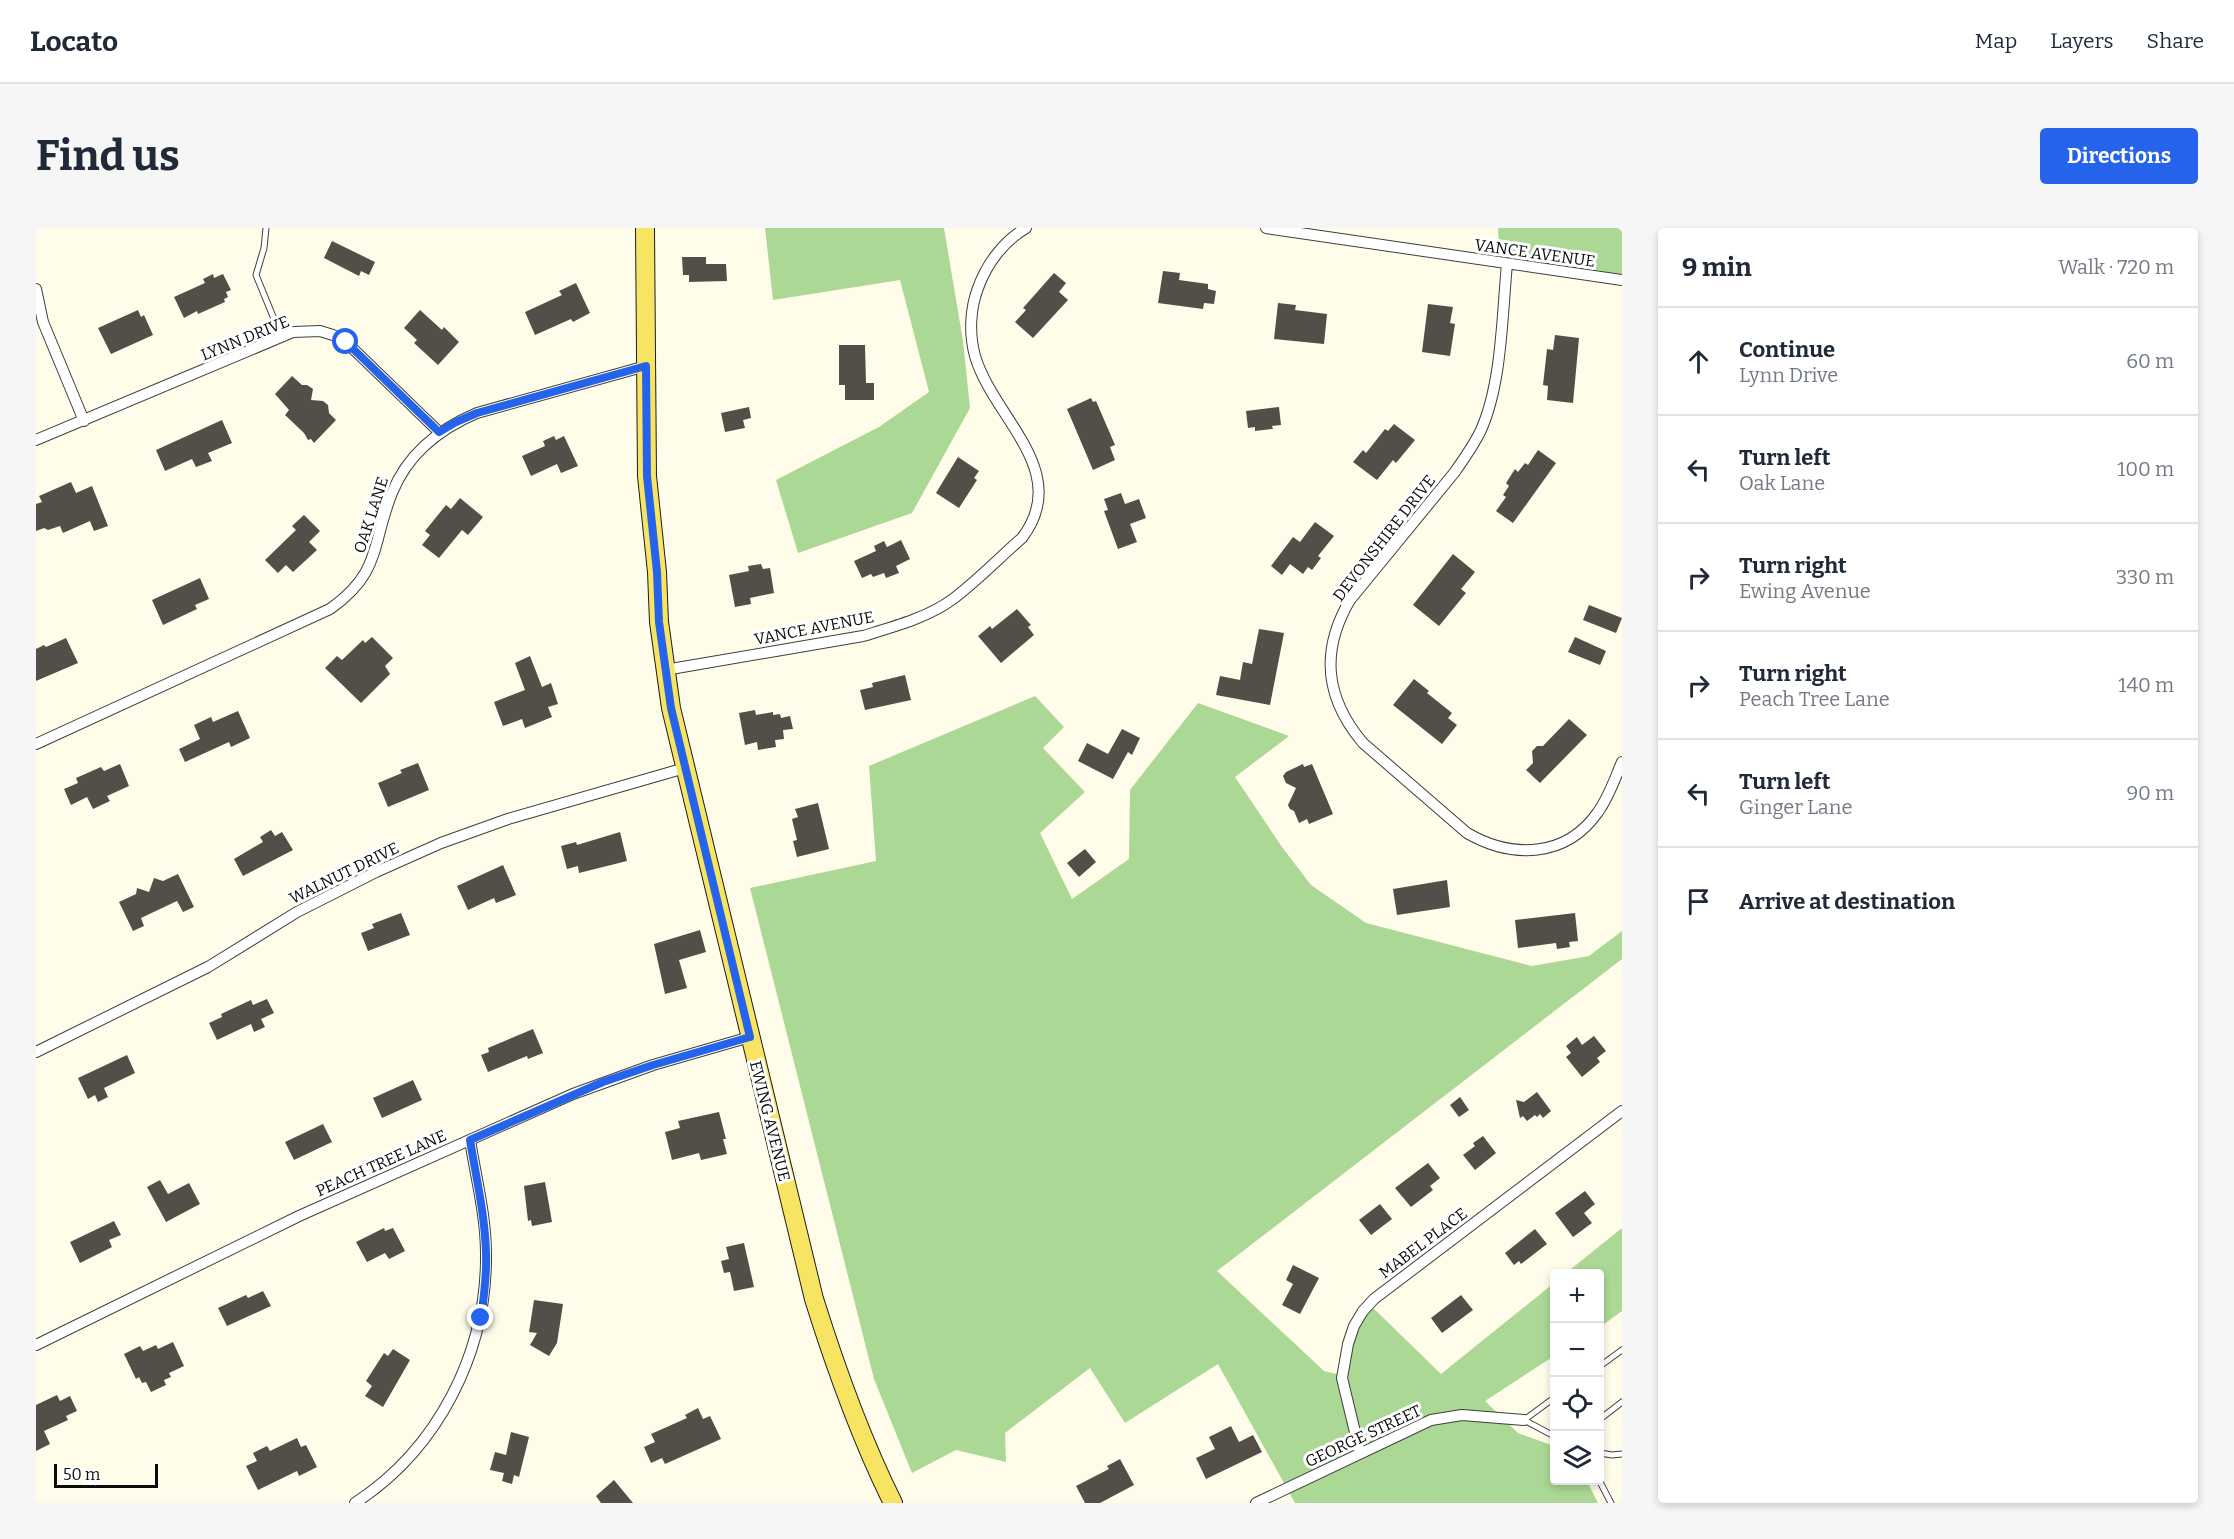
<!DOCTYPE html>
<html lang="en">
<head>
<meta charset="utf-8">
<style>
	body { margin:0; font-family:Bitter,serif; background:#f6f6f7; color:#1f2937 }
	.controls { position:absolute; right:18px; bottom:18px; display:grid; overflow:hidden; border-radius:6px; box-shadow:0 3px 9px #0003 }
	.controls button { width:54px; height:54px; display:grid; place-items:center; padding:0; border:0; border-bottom:2px solid #e0e1e3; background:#fff; color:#1f2937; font:30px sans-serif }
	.scale { position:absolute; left:18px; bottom:15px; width:104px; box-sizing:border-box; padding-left:6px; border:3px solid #0b0b0b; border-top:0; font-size:16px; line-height:21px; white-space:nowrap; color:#0b0b0b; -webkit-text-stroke:4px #fff; paint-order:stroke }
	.stop { position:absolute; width:18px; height:18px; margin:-14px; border:4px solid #2563eb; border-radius:50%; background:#fff }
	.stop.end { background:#2563eb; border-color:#fff; box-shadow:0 2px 6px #0008 }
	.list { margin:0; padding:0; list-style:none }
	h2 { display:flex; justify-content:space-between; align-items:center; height:78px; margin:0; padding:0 24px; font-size:26px }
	h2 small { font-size:20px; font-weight:400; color:#747a83 }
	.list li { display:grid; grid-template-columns:39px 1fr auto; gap:18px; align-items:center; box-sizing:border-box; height:108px; padding:0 24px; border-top:2px solid #e0e1e3 }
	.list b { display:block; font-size:22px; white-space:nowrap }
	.list p { margin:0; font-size:20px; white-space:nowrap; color:#747a83 }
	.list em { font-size:20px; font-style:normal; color:#747a83 }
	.icon { flex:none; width:33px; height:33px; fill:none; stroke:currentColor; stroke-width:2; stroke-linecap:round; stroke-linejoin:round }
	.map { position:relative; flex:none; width:1586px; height:1275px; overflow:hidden; border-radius:6px }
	header { display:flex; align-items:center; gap:36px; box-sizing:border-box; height:84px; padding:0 30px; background:#fff; border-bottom:2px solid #e0e1e3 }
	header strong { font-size:28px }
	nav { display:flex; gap:33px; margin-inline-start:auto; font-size:21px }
	.intro { display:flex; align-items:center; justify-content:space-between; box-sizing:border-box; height:144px; padding:0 36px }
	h1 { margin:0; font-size:42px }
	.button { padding:15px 27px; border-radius:6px; background:#2563eb; color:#fff; font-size:21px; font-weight:700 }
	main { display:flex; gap:36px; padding:0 36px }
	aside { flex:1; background:#fff; border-radius:6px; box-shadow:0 3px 9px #0003 }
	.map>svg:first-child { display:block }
</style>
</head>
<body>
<header>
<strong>Locato</strong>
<nav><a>Map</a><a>Layers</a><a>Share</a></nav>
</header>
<div class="intro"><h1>Find us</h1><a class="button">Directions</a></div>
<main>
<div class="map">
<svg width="1586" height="1275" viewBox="0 0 1586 1275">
	<rect width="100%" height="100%" fill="#fffdea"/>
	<path fill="#abd895" d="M729,0H908L927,113L934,180L876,285L762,325L740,252L843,199L893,164L864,52L737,72Z
		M1462,0H1586V47L1463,22Z
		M999,468L1028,499L1007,520L1049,564L1004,605L1036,671L1093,631L1094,562L1162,475L1253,508L1199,549L1246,619L1275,657L1330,695L1496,738L1553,728L1586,703V731L1181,1043L1288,1143L1308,1148L1330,1073L1405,1146L1518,1055V1128L1449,1173L1482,1205L1518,1218V1252L1551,1253L1562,1275H1259L1182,1136L1089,1195L1054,1140L969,1205L970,1234L920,1222L876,1245L838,1151L714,660L840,633L833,538Z
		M1586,1000V1083L1564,1099V1046L1530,1045Z"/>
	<path fill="#544e48" d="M296,13L339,34L333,47L325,43L323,48L288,30Z
		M646,29H670V36H690L691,53L653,54V47H647Z
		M1127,43L1144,45L1143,52L1172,56V61L1180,63L1178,76L1168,75L1167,81L1122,75Z
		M1018,45L1030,55L1023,64L1032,72L997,110L979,94L990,82L987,80Z
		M177,46L178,50L187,46L195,62L190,64L192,69L188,71L189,74L162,86L161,83L148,90L138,69L169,55L167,51Z
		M540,55L554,85L537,94L535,91L499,107L489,84L526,67L523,63Z
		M1242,75L1260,77L1259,82L1291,86L1288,116L1238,111Z
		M1392,76L1417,79L1414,95L1419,96L1414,128L1386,124Z
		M102,82L105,89L108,87L117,107L75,126L62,100Z
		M384,82L406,102L408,99L423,114L402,137L378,115L381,112L368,100Z
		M1519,107L1543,110L1537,175L1511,172L1512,158L1507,157L1511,121L1517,122Z
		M803,117H829L830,155H838V172H809V157H803Z
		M256,148L266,157H271L277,161L275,172L287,173L292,177L293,185L300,192L278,215L275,211L272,212L268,205L249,187L253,182L239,166Z
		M1055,170L1057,174L1060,173L1079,217L1074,219L1079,232L1057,242L1031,181Z
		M713,179L715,190L707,192L709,200L689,204L685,185Z
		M1243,179L1245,197L1236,198L1237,201L1219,203V199L1212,200L1210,183Z
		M186,192L196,215L172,225L176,233L160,239L156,231L129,243L120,222Z
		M1358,196L1379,212L1360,235L1357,232L1341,252L1317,234L1327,222L1330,225L1349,201L1352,203Z
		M518,208L520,212L528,208L542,238L525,245L521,236L495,248L486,228L509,218L507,213Z
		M1502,222L1520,235L1477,295L1460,283L1470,269L1467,267L1473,258L1470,255L1479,241L1482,244L1489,235L1492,237Z
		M922,229L943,243L938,250L941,252L923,280L900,265Z
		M35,254L40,265L56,258L72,298L58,303L54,293L27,305L24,298L12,302L8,300L0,303V276L6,274L3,268Z
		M1085,265L1089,276L1103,271L1110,290L1094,296L1101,314L1082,321L1068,283L1072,282L1068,271Z
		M424,270L447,289L432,307L426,302L403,330L386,317L394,307L389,303L410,277L415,281Z
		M268,287L284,303L273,314L281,322L257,344L250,337L242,345L229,332L260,302L256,298Z
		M1279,294L1298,308L1282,328L1285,330L1276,342L1272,339L1267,346L1254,336L1246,347L1235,338L1257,309L1264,314Z
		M865,312L874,331L860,338L863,345L850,350L848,345L837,349L835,346L826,350L818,333L840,323L838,318L848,313L851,319Z
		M1417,326L1439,344L1425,361L1430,365L1403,398L1377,377Z
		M725,336L727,341L734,340L738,365L714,370L715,376L699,379L693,347L713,343L712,338Z
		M164,350L173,371L159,377L161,381L127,397L116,372Z
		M1553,377L1586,390L1580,405L1547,392Z
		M981,381L995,397L992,399L998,407L965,435L942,408L954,398L956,401Z
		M1223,401L1248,405L1234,477L1180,467L1184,448L1204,452L1207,434L1216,436Z
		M336,409L357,430L349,438L354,446L325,475L289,440L301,428L306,432L327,412L329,415Z
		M1539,409L1570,423L1564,437L1532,424Z
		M30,410L42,435L0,453V421L8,417L10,419Z
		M494,428L506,459L515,455L522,476L512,479L516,489L489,500L486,491L467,498L458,474L489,462L479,435Z
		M869,447L875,472L829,482L824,462L837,459L836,455Z
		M1378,451L1393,463L1391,465L1416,485L1412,490L1421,497L1406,516L1357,477Z
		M719,482L720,487L737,484V487L744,486L745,490L754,488L757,501L747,502L748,511L739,512L740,519L722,522L721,514L709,517L703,485Z
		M202,483L214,510L195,519L193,514L149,534L143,521L164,511L158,497L175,489L177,494Z
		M1533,491L1551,507L1504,555L1490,542L1497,535L1496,523L1501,518H1507Z
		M1086,501L1104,510L1096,527L1092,524L1077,551L1042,533L1051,515L1072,526Z
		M382,535L393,562L352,579L342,555L366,545L364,542Z
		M84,536L93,558L71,568L74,573L57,581L51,569L35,577L28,561L42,555L40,550L65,539L68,543Z
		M1267,536L1268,539L1276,536L1297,586L1273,596L1271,591L1263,595L1258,583L1254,581L1252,577L1260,560L1250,555L1247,548L1250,544Z
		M782,575L793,621L761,629L757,613L761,612L756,591L762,589L759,581Z
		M235,602L239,608L246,604L257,622L207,648L198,631L227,614L224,609Z
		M584,604L591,633L543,645L542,638L531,641L525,618L540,614L541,617Z
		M1049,621L1060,634L1043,649L1031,635Z
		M467,637L480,667L460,675L458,670L432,682L421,658Z
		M142,646L158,679L147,684L141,673L105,690L108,698L97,703L83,674L100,666L101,660L113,664L118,650L127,653Z
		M1411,652L1414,679L1361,687L1357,661Z
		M365,685L374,707L332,723L325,705L338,700L336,696Z
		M1539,685L1542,713L1533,714L1534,719L1521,721L1520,715L1482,720L1479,692Z
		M664,702L670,724L643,732L651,760L629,766L618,716Z
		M231,771L238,785L225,791L229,799L218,804L215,796L181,812L173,795L186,789L185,786L215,772L217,777Z
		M497,801L507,825L492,831L491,828L452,844L445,827L453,824L452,820Z
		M1558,808L1570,823L1561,830L1564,834L1546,849L1530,829L1535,825L1530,818L1541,809L1546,817Z
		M91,827L99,845L68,860L72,869L62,874L59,867L52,871L42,850Z
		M377,852L386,872L346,890L337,870Z
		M1501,864L1515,883L1507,890L1504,886L1501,889L1499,887L1491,893L1487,888L1484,890L1480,872L1488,874Z
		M1424,869L1433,882L1423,889L1414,877Z
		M683,884L690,911H687L691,926L665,932L663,925L636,932L629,904L644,900L642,893Z
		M287,896L296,914L258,932L249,914Z
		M1447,908L1460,925L1439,942L1427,927L1439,918L1437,915Z
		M1392,935L1404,950L1394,958L1397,962L1375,979L1359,960Z
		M124,952L132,966L153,955L164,976L130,994L111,959Z
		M509,954L516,994L496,998L495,992L492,993L488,958Z
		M1549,963L1559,976L1548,985L1556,995L1537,1009L1519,985Z
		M1344,976L1356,991L1335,1007L1323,992Z
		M78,993L85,1007L73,1012L76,1019L44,1035L34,1014Z
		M348,1000L349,1003L357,1000L369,1023L353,1031L349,1025L331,1034L320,1014Z
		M1499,1001L1511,1016L1485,1036L1483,1033L1478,1037L1469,1025Z
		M708,1015L718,1059L698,1063L694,1044L688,1045L685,1033L693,1031L690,1019Z
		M1257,1037L1283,1050L1264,1086L1246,1077L1257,1056L1250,1052Z
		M227,1063L235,1078L191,1098L182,1080L210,1067L212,1070Z
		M1425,1067L1437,1082L1406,1105L1395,1090Z
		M498,1072L527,1076L521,1115L513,1128L494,1117L501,1105L493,1104Z
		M137,1114L148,1138L133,1145L135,1149L128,1152L130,1157L115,1164L110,1154L106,1155L103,1149L100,1151L88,1126L104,1118L107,1123L120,1117L122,1121Z
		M357,1121L374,1132L347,1179L329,1168L336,1158L330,1153L348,1125L352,1128Z
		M21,1167L24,1173L34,1168L41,1183L30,1188L32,1192L8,1203L14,1216L0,1223V1177Z
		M662,1180L667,1191L674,1188L685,1211L629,1236L626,1230L615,1235L608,1219L619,1214L615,1206L651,1190L649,1187Z
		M1195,1198L1203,1214L1217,1207L1226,1224L1170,1251L1160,1230L1179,1221L1173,1209Z
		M475,1204L493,1209L483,1249L478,1247L476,1256L466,1253L468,1245L454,1242L459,1224L470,1227Z
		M261,1210L265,1219L270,1217L281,1239L263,1248L261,1243L222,1262L210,1238L221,1233L217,1225L231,1218L234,1223Z
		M1084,1231L1098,1257L1064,1275H1049L1040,1258L1073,1241L1071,1238Z
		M578,1252L597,1275H565L560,1268Z"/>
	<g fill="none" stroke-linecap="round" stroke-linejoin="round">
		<defs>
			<path id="lane" d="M230,0L228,20L220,47L245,108
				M1564,1138L1586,1122
				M1518,1170L1488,1192L1518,1208
				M1564,1191L1586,1174
				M1564,1225L1576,1227L1586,1226
				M1563,1252L1575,1275"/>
			<path id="street" d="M1230,0L1586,52
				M1471,36C1466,87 1466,155 1445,202C1438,217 1428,231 1418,245L1314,372C1284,423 1289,470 1327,515L1431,605C1476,631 1530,630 1562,584C1573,569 1579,550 1586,534
				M0,61L7,94L48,193
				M0,212L257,104L284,103L297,107L310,114L403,204
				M629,442L827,408C857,399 891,390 917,371C941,353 963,330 986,310C1037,243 957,190 939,128C933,106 934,81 942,60C951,35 968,13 990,0
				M0,516L294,381C346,344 335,317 356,265C372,225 403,201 441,185L610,138
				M0,824L172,739L261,684L340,644L405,615L472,591L649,540
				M0,1117L263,988L537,866L617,837L714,809
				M1324,1225L1306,1150L1312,1116L1318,1098L1327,1083L1338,1071L1586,883
				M319,1275C402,1221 451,1125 450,1026C450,988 440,950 434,912
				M1220,1275L1395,1192L1426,1187L1488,1192"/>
			<path id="primary" d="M609,0L611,248L621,344L623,394L635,480L778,1071C800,1141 824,1209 857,1275"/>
		</defs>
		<use href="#lane" stroke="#3e3e3e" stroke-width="7"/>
		<use href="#street" stroke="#3e3e3e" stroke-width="12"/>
		<use href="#primary" stroke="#1c1c1c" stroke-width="20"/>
		<use href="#lane" stroke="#fff" stroke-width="5"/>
		<use href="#street" stroke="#fff" stroke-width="10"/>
		<use href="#primary" stroke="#f7e462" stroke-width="18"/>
	</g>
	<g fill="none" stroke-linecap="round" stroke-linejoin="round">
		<path stroke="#2563eb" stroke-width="8" d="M310,114L403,204L420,194L441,185L610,138L611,248L621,344L623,394L635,480L714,809L617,837L567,854L434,912C440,949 449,987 450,1025C451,1047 448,1069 445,1090"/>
	</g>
	<g text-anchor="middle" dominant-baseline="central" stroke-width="6" stroke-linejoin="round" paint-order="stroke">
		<g font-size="16" fill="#0b0b0b" stroke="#fff">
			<text transform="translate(1499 25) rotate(8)">VANCE AVENUE</text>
			<text transform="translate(209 110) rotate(-22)">LYNN DRIVE</text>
			<text transform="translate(335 287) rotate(-72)">OAK LANE</text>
			<text transform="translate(1348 310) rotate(-52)">DEVONSHIRE DRIVE</text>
			<text transform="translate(778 400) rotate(-11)">VANCE AVENUE</text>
			<text transform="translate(308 645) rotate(-26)">WALNUT DRIVE</text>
			<text transform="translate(734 893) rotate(76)">EWING AVENUE</text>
			<text transform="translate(345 935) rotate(-24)">PEACH TREE LANE</text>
			<text transform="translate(1387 1015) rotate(-37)">MABEL PLACE</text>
			<text transform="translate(1327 1208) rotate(-25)">GEORGE STREET</text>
		</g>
	</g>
</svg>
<div class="controls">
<button>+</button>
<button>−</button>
<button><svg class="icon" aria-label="locate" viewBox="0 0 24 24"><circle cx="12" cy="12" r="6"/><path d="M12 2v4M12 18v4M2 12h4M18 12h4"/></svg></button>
<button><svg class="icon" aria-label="layers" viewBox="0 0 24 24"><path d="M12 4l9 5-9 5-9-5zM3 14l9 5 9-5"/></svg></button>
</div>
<div class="scale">50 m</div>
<div class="stop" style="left:310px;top:114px"></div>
<div class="stop end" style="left:445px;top:1090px"></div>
</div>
<aside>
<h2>9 min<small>Walk · 720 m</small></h2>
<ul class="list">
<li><svg class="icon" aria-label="ahead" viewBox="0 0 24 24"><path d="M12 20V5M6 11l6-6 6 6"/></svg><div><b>Continue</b><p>Lynn Drive</p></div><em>60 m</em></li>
<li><svg class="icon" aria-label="left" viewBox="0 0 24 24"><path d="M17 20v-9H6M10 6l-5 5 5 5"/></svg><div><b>Turn left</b><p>Oak Lane</p></div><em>100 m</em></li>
<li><svg class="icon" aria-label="right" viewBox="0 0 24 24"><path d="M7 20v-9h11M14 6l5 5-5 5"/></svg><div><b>Turn right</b><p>Ewing Avenue</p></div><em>330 m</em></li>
<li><svg class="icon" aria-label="right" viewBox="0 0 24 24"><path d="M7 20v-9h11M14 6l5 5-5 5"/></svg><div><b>Turn right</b><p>Peach Tree Lane</p></div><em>140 m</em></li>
<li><svg class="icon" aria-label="left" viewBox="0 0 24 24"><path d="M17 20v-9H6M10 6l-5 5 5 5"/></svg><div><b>Turn left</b><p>Ginger Lane</p></div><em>90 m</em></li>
<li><svg class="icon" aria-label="arrive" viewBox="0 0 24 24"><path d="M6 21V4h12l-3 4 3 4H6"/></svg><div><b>Arrive at destination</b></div></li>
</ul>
</aside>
</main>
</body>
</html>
